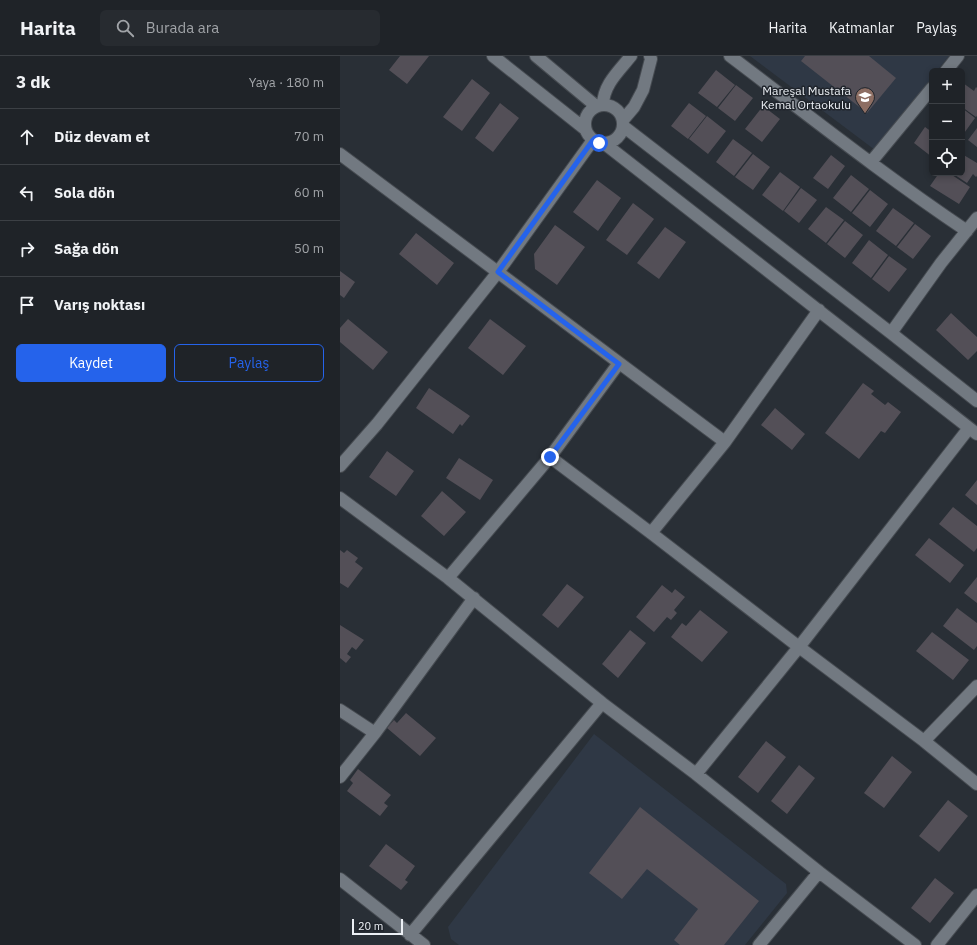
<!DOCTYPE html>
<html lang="tr">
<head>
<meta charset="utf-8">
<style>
	body { margin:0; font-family:"IBM Plex Sans",sans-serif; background:#272b30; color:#f1f3f6 }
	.controls { position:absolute; right:12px; top:12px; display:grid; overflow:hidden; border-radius:6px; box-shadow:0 2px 6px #0003 }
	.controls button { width:36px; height:36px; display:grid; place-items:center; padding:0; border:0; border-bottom:1px solid #3c4045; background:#1f2328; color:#f1f3f6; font:20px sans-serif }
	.scale { position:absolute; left:12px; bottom:10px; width:51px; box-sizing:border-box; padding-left:4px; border:2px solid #ecf0f5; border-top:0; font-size:11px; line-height:14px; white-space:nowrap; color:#ecf0f5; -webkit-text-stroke:3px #20252c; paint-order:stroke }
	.stop { position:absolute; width:12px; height:12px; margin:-9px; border:3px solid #2563eb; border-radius:50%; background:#fff }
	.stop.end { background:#2563eb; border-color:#fff; box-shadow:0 1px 4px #0008 }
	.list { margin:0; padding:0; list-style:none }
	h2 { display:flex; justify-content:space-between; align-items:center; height:52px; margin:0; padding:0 16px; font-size:17px }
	h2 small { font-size:13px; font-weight:400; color:#a1a4a8 }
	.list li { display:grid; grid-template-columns:26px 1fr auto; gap:12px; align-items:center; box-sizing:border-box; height:56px; padding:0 16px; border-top:1px solid #3c4045 }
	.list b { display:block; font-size:15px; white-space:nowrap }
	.list em { font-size:13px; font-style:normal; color:#a1a4a8 }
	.actions { display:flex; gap:8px; padding:12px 16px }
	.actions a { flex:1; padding:9px 0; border:1px solid #2563eb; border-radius:6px; text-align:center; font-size:14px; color:#2563eb }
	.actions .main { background:#2563eb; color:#fff }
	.icon { flex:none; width:22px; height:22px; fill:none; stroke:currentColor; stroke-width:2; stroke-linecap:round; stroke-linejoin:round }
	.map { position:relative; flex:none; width:637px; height:889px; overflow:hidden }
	header { display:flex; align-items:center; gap:24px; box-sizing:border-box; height:56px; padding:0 20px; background:#1f2328; border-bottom:1px solid #3c4045 }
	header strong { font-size:19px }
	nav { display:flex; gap:22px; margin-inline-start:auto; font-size:14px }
	.search { width:280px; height:36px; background:#272b30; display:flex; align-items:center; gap:10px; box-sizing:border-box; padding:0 14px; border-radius:6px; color:#a1a4a8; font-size:15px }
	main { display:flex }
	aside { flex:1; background:#1f2328 }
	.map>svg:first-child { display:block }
</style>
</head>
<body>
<header>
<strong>Harita</strong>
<div class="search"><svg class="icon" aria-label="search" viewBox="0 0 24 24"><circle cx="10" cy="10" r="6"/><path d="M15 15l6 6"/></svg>Burada ara</div>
<nav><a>Harita</a><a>Katmanlar</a><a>Paylaş</a></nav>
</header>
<main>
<aside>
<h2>3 dk<small>Yaya · 180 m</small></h2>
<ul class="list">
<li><svg class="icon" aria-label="ahead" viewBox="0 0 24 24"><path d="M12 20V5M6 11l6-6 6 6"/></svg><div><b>Düz devam et</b></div><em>70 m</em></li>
<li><svg class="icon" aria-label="left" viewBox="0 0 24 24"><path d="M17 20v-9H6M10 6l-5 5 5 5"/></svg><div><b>Sola dön</b></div><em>60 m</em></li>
<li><svg class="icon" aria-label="right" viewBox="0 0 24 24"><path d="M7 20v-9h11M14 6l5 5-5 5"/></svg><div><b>Sağa dön</b></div><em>50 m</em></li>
<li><svg class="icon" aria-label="arrive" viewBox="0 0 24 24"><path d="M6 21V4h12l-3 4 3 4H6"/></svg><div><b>Varış noktası</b></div></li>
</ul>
<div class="actions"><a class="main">Kaydet</a><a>Paylaş</a></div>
</aside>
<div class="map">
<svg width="637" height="889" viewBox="0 0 637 889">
	<rect width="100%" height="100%" fill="#292f36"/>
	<path fill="#2f3845" d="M410,0H609L597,15H592V22L535,94Z
		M254,678L446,828L447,837L405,889H119L111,883L108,871Z"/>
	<path fill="#534f57" d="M60,0H89L67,28L49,14Z
		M465,0H529L556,22L527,57L461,5Z
		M376,14L395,29L377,51L358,37Z
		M132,23L150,37L122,75L103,61Z
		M623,27L634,35L636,31L637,32V60L636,61L622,51V28Z
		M396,29L413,42L395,65L378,52Z
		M160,47L179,62L153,96L135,82Z
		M349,47L366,60L348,83L331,70Z
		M423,50L440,63L422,86L405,73Z
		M622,52L635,62L622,80Z
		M367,60L386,75L368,98L349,83Z
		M585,71L592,76V101L574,87Z
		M637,72V91L628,84Z
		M393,83L412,97L394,120L376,106Z
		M413,98L430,111L413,134L395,121Z
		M622,98L637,107V120L636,121L633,118L627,127L612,117H622Z
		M491,99L505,110L488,133L473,122Z
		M440,116L460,131L443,155L422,139Z
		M599,117H609L630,131L619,148L590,130Z
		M511,119L529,133L511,156L493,142Z
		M257,124L281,142L258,175L233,156Z
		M461,132L477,144L459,167L444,155Z
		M530,134L548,148L530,171L512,157Z
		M293,147L314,163L287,199L266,184Z
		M486,151L504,164L486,187L468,173Z
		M553,152L574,167L556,190L536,175Z
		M505,165L523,179L505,202L487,188Z
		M575,168L591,180L573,203L557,191Z
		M215,169L245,191L217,229L195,213L194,198Z
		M325,171L346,186L319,223L297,207Z
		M76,177L114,207L97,229L59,198Z
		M529,184L548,199L531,222L512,207Z
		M549,200L567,213L549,236L532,223Z
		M0,215L15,226L4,242L0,239Z
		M611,257L637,281V295L628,304L596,274Z
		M8,263L48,296L33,314L0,286V272Z
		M150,263L186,290L163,319L128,292Z
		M523,327L534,335L531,338L545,349L548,346L561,356L545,377L541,375L519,403L485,377Z
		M89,332L130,360L122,370L120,368L113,378L76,352Z
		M435,352L465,378L452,394L421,369Z
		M47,395L74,415L56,440L29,421Z
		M119,402L153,424L140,444L106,422Z
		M637,424V449L625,439Z
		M102,435L126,456L104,480L81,460Z
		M613,451L637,470V492L634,496L599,468Z
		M589,482L624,509L610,527L575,499Z
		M0,494L4,497L7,494L18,502L15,506L23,512L8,532L0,527Z
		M637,521V547L624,537Z
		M227,528L244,541L218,572L202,559Z
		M322,529L332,537L335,533L345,541L334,554L337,557L331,564L327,561L314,576L296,561Z
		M617,552L637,567V590L634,594L603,570Z
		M360,554L388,576L362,606L331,581L342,567L346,570Z
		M0,569L24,584L16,594L12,591L7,598L11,601L6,607L0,602Z
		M290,574L306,587L278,622L262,608Z
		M592,576L629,604L613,624L576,595Z
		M66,657L96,682L80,700L47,672L54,664L57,667Z
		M426,685L446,701L418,737L398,721Z
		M552,700L572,716L544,752L524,737Z
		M459,709L475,722L447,758L431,745Z
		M18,713L51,739L44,747L48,750L40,760L7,735L13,727L10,724Z
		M608,744L628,760L599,796L579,780Z
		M300,751L419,845L384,889H340L334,884L358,853L307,813L282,843L249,817Z
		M46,788L75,810L65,824L68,826L61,834L29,810Z
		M595,822L614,837L590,867L571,852Z"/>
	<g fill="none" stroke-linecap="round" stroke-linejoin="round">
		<defs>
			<path id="minor" d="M153,0L245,73
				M196,0L256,50
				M390,0C468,59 545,120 627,175
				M606,15L618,0
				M245 68a19 19 0 1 1 38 0a19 19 0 1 1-38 0Z
				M263,49C263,29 279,15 291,0
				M283,64L294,51L303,34L311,3L310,0
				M283,70L551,277L637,345
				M265,88L637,378
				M0,98L385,386
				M531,106L592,32
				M551,277L601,207L637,162
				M210,401L279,307
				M0,410L37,368L158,216L253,84
				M0,442L108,522L262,647L356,718L479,816L575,889
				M311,477L385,386L479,254
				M108,522L210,401L311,477L459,591L584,685L637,728
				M0,654L35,677
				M584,685L637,630
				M356,718L459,591L629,372
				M0,721L35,677L134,542
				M0,823L84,889
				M70,879L262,647
				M419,889L479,816
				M597,889L637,839"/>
		</defs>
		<use href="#minor" stroke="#464b51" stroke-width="14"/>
		<use href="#minor" stroke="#727981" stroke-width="12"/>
	</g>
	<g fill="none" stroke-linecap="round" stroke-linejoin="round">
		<path stroke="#2563eb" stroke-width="5" d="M210,401L279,308L158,216L253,84L259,87"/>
	</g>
	<defs>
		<symbol id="school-pin" viewBox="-11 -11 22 30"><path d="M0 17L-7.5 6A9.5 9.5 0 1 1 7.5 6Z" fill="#8d6e63" stroke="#20252c"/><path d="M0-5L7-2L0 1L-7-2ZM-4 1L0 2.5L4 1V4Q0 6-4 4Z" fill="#fff"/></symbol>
	</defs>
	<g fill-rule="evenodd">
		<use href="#school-pin" x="514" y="30" width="22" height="30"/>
	</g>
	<g text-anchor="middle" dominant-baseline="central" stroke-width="3" stroke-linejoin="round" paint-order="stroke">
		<g font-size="12" fill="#ecf0f5" stroke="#20252c" text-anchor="end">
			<text x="511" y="34">Mareşal Mustafa<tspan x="511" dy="14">Kemal Ortaokulu</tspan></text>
		</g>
	</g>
</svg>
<div class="controls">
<button>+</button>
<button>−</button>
<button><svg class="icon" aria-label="locate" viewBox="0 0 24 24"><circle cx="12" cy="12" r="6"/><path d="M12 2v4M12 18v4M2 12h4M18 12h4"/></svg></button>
</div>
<div class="scale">20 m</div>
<div class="stop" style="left:259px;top:87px"></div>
<div class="stop end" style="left:210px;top:401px"></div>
</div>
</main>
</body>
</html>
